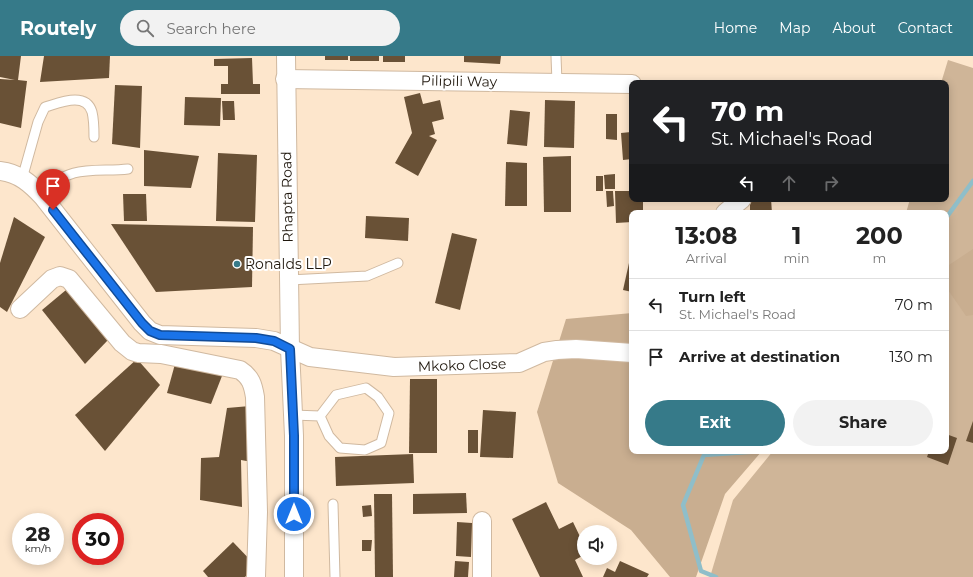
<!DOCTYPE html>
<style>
body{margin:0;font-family:Montserrat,sans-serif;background:#f2f2f2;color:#222;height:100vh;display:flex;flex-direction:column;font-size:15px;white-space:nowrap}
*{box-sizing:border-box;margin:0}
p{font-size:13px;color:#767676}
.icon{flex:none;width:22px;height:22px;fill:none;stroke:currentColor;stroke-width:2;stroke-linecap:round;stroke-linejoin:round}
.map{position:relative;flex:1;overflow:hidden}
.sheet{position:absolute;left:629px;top:154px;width:320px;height:244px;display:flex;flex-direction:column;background:#fff;border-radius:8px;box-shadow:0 2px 10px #0003}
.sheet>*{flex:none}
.guide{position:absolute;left:629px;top:24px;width:320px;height:122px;border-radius:8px;box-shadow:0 2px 10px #0003;background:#202124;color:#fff;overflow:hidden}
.buttons{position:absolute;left:577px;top:469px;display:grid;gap:8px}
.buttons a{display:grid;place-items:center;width:40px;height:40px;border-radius:50%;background:#fff;box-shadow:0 2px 10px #0003;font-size:20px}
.speed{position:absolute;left:12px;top:457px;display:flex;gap:8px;font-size:20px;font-weight:700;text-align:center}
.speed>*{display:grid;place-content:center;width:52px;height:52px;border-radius:50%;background:#fff;box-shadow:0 2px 10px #0003;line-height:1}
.speed small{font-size:10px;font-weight:400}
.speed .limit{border:6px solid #d22;background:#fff;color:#111}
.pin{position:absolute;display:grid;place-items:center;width:34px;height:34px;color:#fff;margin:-41px -17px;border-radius:50% 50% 50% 0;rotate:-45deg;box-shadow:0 0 4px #0007}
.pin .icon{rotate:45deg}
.me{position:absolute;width:44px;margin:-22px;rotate:0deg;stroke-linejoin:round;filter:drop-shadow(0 0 3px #0008)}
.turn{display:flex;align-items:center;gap:14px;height:84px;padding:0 16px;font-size:18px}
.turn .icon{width:52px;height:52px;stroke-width:2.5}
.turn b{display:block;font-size:28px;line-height:34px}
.lanes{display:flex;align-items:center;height:38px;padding:0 16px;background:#0003;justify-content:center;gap:20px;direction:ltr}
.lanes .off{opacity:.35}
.eta{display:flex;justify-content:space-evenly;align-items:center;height:68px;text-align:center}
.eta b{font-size:24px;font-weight:700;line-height:28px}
.cta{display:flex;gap:8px;margin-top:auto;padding:8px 16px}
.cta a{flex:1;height:46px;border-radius:24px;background:#367a89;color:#fff;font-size:16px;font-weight:700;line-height:46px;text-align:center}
.cta a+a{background:#f2f2f2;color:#222}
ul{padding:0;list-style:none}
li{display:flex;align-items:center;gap:12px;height:52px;padding:0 16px;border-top:1px solid #e0e0e0}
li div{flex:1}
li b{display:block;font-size:15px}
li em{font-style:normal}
header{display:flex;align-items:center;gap:24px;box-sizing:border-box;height:56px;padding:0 20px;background:#367a89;color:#fff}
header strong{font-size:19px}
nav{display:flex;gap:22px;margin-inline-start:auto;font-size:14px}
.search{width:280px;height:36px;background:#f2f2f2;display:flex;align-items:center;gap:10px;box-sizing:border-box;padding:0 14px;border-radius:22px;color:#767676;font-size:15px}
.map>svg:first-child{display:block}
</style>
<header>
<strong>Routely</strong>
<div class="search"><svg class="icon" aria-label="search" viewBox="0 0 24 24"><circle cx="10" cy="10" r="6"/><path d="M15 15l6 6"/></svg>Search here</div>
<nav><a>Home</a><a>Map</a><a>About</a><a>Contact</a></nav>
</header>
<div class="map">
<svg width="973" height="521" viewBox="0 0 973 521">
<rect width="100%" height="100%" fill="#fde6cc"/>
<!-- green -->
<polygon fill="#cfb598" points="948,4 973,12 973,521 710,521 733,444 773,395 946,395 946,157 906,157 910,143 946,143 946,27 941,27"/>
<!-- forest -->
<g fill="#c9ae90">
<polygon points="973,193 973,259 966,260 946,231 946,211"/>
<polygon points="632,257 632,395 762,395 725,438 696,521 670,521 631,474 558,427 537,356 566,263"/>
</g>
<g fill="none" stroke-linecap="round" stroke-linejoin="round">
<!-- stream -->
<g stroke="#8fbec9" stroke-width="4.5">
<polyline points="946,162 973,125"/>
<polyline points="716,521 701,515 683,449 704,399 762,395"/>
</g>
</g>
<!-- building -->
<g fill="#695136">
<polygon points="0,0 21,0 18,24 27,25 21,72 0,67 0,23 15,24 0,21"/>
<polygon points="44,0 110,0 109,22 40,26"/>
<rect x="325" y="0" width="23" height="4"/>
<rect x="350" y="0" width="29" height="5"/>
<rect x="383" y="0" width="22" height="6"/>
<polygon points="464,0 501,0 500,8 464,6"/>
<polygon points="252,2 253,28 260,28 260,38 221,38 221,28 228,28 228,10 214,10 214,3"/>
<polygon points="115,29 142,30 140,92 112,88"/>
<polygon points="420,37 423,48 440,44 444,63 432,66 435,78 429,80 437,84 418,120 395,107 412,77 404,41"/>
<polygon points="185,41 221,42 220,70 184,69"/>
<polygon points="545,44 575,45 574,92 544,91"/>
<polygon points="222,45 234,45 235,64 223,64"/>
<polygon points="510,54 530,56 527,90 507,88"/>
<polygon points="606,58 617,58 617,84 606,83"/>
<polygon points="629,59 632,59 632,103 623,104 621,77 631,76"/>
<polygon points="144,94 199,100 191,132 144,130"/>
<polygon points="218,97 257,99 255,166 216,165"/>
<polygon points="571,100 571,156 544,156 543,101"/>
<polygon points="506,106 527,107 527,150 505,150"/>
<polygon points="615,118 615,133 605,133 604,119"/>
<rect x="596" y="120" width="7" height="15"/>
<polygon points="606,135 613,135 614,150 607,151"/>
<polygon points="615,135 632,135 632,143 643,143 643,157 632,157 632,166 616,167"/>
<polygon points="123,138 146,138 147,165 124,165"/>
<polygon points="750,143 771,143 772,157 750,157"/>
<polygon points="366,160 409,162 408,185 365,182"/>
<polygon points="14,161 45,181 7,256 0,251 0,207"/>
<polygon points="111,168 253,171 252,231 156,236"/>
<polygon points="452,177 477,183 460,254 435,247"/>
<polygon points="631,198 632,198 632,236 623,234"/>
<polygon points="66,234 108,284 85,308 42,254"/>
<polygon points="137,303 160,329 105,395 75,359"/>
<polygon points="175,308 222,320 211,348 167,337"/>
<polygon points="410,323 437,323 437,397 409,397"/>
<polygon points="250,350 252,406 241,404 242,451 200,444 201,402 219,401 227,352"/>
<polygon points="483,354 516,356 513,402 480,401"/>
<polygon points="973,365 973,387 966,385"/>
<rect x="468" y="374" width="10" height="23"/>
<polygon points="946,378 957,382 948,409 927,401 929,395 946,395"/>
<polygon points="413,398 414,427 336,430 335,401"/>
<polygon points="466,437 467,457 413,458 413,438"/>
<polygon points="374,438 392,438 393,521 375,521"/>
<polygon points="546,446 559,473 573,466 584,489 584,499 575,504 583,521 540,521 512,463"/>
<polygon points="371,449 372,460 363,461 362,450"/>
<polygon points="457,466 472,467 471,501 456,500"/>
<polygon points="362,484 372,484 371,495 362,495"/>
<polygon points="233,486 256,510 245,521 208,521 203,515"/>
<polygon points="455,505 469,506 468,521 454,521"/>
<polygon points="620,505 649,518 647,521 603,521 607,512 615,516"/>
</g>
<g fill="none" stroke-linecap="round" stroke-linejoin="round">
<!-- lane casing -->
<g stroke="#d0b9a0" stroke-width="11">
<g id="lane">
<polyline points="556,0 557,26"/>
<path d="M 22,123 L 38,66 L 45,51 C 59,47 86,35 92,56 C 94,64 94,73 94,81"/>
<path d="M 35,133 C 48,128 61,121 74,117 C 89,113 111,115 128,113"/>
<polyline points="289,224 367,220 398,207"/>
<polyline points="293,359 320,360 329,380 340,392 365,394 381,387 389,357 378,341 366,332 336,339 320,360"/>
<polyline points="333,448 335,521"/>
</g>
</g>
<!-- street casing -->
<g stroke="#d0b9a0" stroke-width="20">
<g id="street">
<polyline points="286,0 290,293 294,380 294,521"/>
<polyline points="285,23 632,28"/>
<path d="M 0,115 C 19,117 31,128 43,141 L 142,267 L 150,275 L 160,279 L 256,282 L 274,285 L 310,301 L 394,311 L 519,307 L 544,296 L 557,294 L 576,293 L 632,297"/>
<polyline points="725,157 742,143"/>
<path d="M 20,253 L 52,223 L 60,220 L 69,223 L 122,287 L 132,295 L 138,297 L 161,298 L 240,314 C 251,321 253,329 255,341 L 258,456 L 256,521"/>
<polyline points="482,521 482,465"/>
</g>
</g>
<!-- lane -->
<use href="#lane" stroke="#fff" stroke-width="9"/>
<!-- street -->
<use href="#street" stroke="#fff" stroke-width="18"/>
</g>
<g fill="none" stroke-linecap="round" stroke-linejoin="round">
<!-- route casing -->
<g stroke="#114b97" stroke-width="10">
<polyline id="route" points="53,154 142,267 150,275 160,279 256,282 274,285 290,293 294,380 294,458"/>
</g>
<!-- route -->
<use href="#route" stroke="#1a73e8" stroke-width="7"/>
</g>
<!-- markers -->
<circle fill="#367a89" stroke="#fff" stroke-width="1.5" cx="237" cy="208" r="4"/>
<g text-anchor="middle" stroke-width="4" stroke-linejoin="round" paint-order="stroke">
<!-- street labels -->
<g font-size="14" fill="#1f170d" stroke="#fff">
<text transform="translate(459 25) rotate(1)" y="5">Pilipili Way</text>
<text transform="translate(287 141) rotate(-91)" y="5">Rhapta Road</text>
<text transform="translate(462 309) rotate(-2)" y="5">Mkoko Close</text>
</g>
<!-- poi labels -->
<g font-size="14" fill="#1f170d" stroke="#fff" text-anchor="start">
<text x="245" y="213">Ronalds LLP</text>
</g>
</g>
</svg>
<div class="buttons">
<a><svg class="icon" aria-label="sound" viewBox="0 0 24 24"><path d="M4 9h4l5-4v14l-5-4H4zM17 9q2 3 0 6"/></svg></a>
</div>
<div class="speed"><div>28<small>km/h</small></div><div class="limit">30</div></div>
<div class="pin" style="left:53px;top:154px;background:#d93025"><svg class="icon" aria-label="arrive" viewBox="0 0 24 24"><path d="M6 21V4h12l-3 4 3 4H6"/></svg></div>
<svg class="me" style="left:294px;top:458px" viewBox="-20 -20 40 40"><circle r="17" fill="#1a73e8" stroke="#fff" stroke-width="3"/><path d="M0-11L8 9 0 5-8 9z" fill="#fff"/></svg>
<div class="guide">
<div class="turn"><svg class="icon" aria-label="left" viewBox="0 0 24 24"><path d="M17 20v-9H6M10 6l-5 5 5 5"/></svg><div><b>70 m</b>St. Michael's Road</div></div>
<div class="lanes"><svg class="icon" aria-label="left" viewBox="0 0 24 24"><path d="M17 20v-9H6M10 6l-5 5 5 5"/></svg><svg class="icon off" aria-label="ahead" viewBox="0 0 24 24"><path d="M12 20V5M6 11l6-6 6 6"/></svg><svg class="icon off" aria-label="right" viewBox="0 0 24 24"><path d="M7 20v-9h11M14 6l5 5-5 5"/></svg></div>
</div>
<section class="sheet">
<div class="eta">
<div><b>13:08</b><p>Arrival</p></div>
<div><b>1</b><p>min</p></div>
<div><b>200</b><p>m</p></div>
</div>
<ul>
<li><svg class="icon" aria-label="left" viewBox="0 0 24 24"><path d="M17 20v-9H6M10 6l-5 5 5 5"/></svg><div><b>Turn left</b><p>St. Michael's Road</p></div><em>70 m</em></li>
<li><svg class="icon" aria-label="arrive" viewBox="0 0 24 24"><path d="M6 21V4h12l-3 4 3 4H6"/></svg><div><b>Arrive at destination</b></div><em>130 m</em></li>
</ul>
<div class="cta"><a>Exit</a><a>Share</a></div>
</section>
</div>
